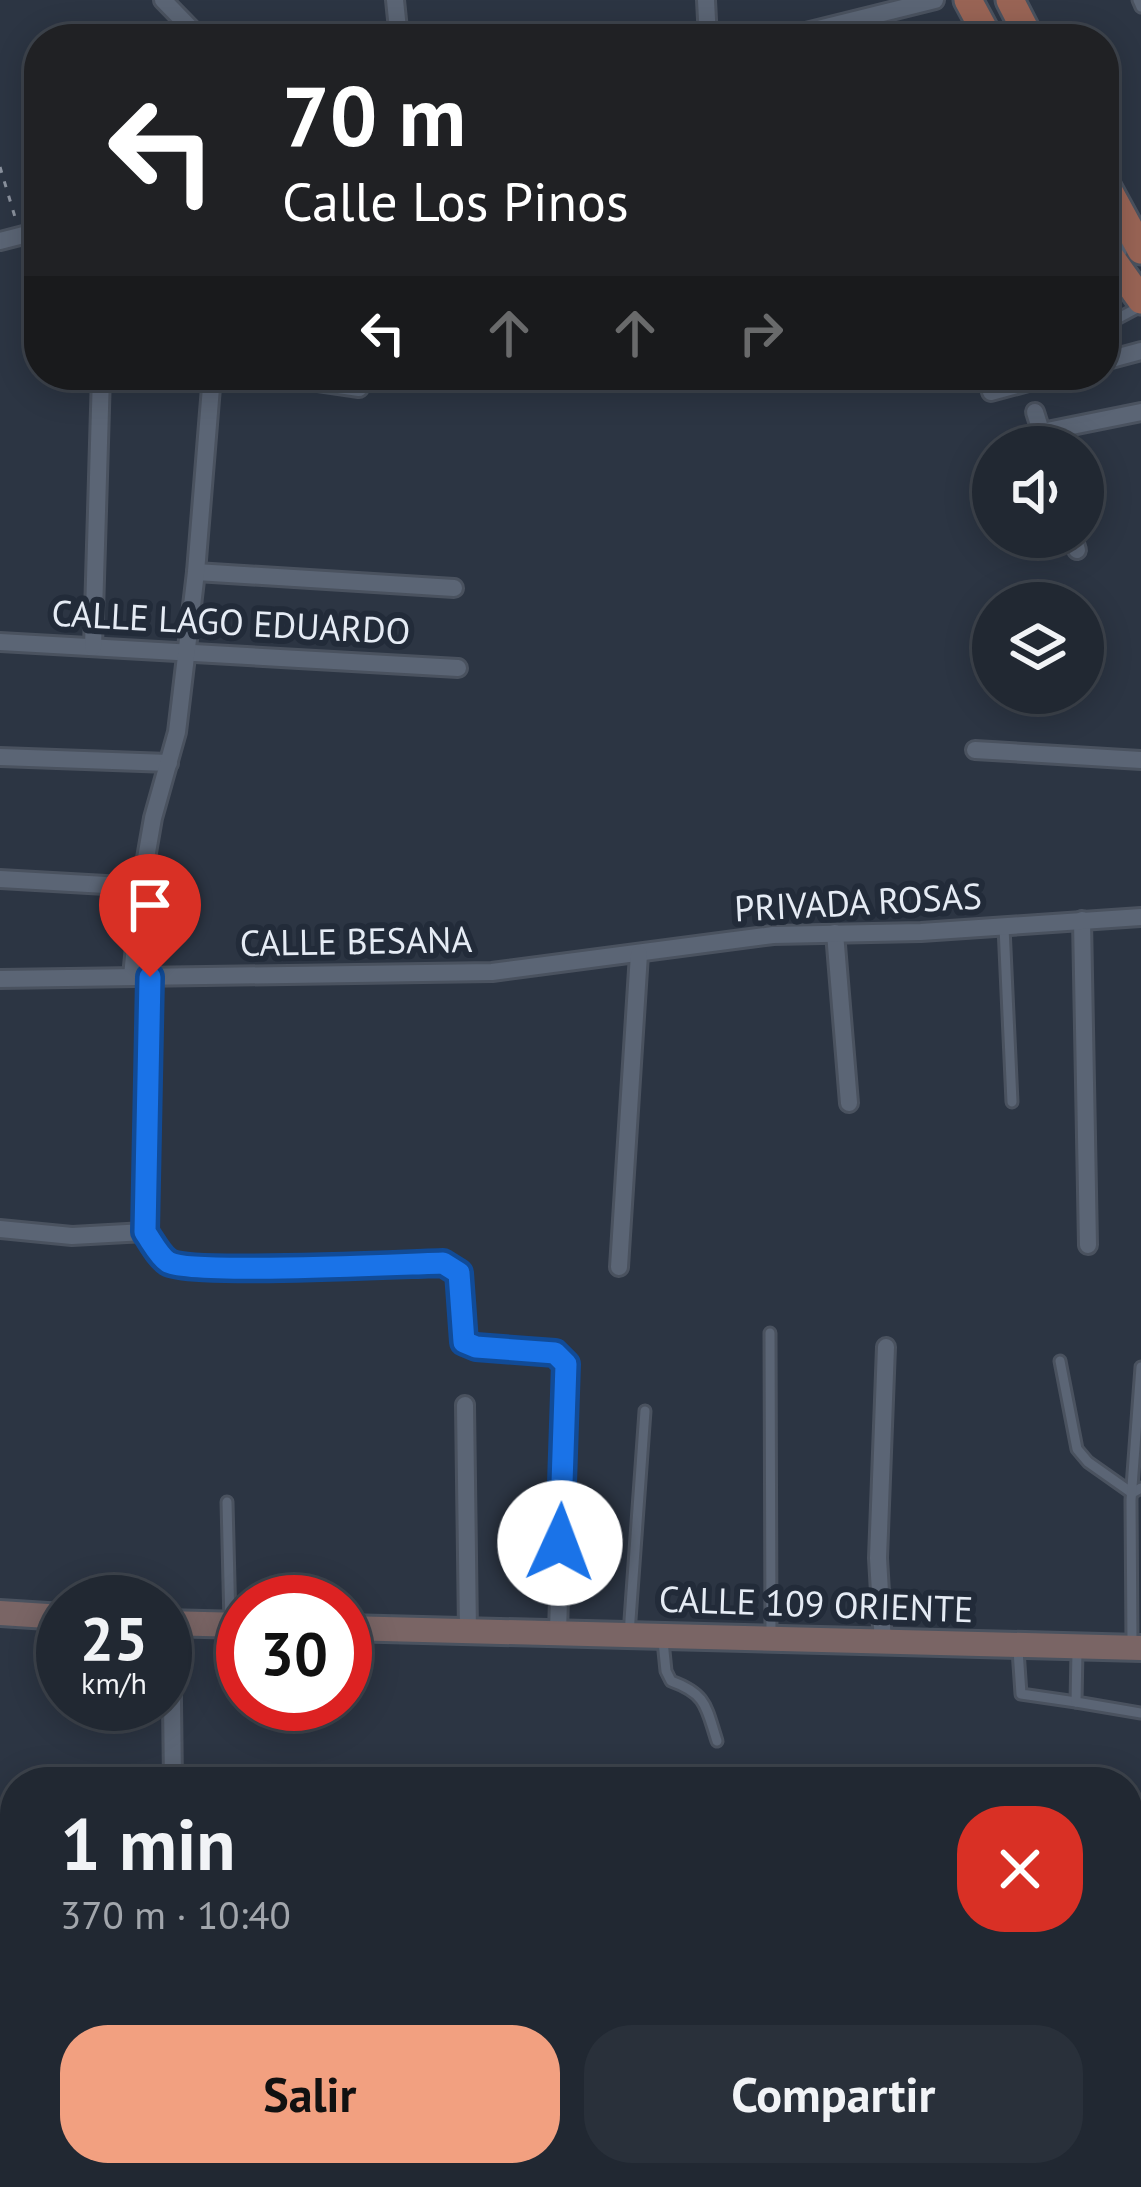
<!DOCTYPE html>
<html lang="es">
<meta charset="utf-8">
<style>
body{margin:0;font-family:"PT Sans",sans-serif;background:#29303a;color:#f1f3f6;height:100vh;display:flex;flex-direction:column;font-size:45px;white-space:nowrap}
*{box-sizing:border-box;margin:0}
p{font-size:39px;color:#a2a6ac}
.icon{flex:none;width:66px;height:66px;fill:none;stroke:currentColor;stroke-width:2;stroke-linecap:round;stroke-linejoin:round}
.map{position:relative;flex:1;overflow:hidden}
.side{position:absolute;left:0px;top:1767px;width:1143px;height:420px;display:flex;flex-direction:column;background:#212832;border-radius:48px 48px 0 0;box-shadow:0 6px 30px #0003,0 0 0 3px #3e444d}
.side>*{flex:none}
.banner{position:absolute;left:24px;top:24px;width:1095px;height:366px;border-radius:48px;box-shadow:0 6px 30px #0003,0 0 0 3px #3e444d;background:#202124;color:#fff;overflow:hidden}
.buttons{position:absolute;left:972px;top:426px;display:grid;gap:24px}
.buttons a{display:grid;place-items:center;width:132px;height:132px;border-radius:50%;background:#212832;box-shadow:0 6px 30px #0003,0 0 0 3px #3e444d;font-size:60px}
.speed{position:absolute;left:36px;top:1575px;display:flex;gap:24px;font-size:60px;font-weight:700;text-align:center}
.speed>*{display:grid;place-content:center;width:156px;height:156px;border-radius:50%;background:#212832;box-shadow:0 6px 30px #0003,0 0 0 3px #3e444d;line-height:1}
.speed small{font-size:30px;font-weight:400}
.speed .limit{border:18px solid #d22;background:#fff;color:#111}
.pin{position:absolute;display:grid;place-items:center;width:102px;height:102px;color:#fff;margin:-123px -51px;border-radius:50% 50% 50% 0;rotate:-45deg;box-shadow:0 0 12px #0007}
.pin .icon{rotate:45deg}
.me{position:absolute;width:132px;margin:-66px;rotate:2deg;stroke-linejoin:round;filter:drop-shadow(0 0 9px #0008)}
.turn{display:flex;align-items:center;gap:42px;height:252px;padding:0 60px;font-size:54px}
.turn .icon{width:156px;height:156px;stroke-width:2.5}
.turn b{display:block;font-size:84px;line-height:102px}
.lanes{display:flex;align-items:center;height:114px;padding:0 60px;background:#0003;justify-content:center;gap:60px;direction:ltr}
.lanes .off{opacity:.35}
.round{display:grid;place-items:center;flex:none;width:126px;height:126px;border-radius:48px;background:#29303a}
.headline{display:flex;align-items:center;justify-content:space-between;height:204px;padding:0 60px}
h1{font-size:72px;font-weight:700;line-height:90px}
.button{display:flex;gap:24px;margin-top:auto;padding:24px 60px}
.button a{flex:1;height:138px;border-radius:48px;background:#f2a080;color:#111;font-size:48px;font-weight:700;line-height:138px;text-align:center}
.button a+a{background:#29303a;color:#f1f3f6}
.map>svg:first-child{display:block}
</style>
<div class="map">
<svg width="1141" height="2187" viewBox="0 0 1141 2187">
<rect width="100%" height="100%" fill="#2c3543"/>
<g fill="none" stroke-linecap="round" stroke-linejoin="round">
<!-- lane casing -->
<g stroke="#4a525f" stroke-width="15">
<g id="lane">
<polyline points="1138,0 1141,7"/>
<polyline points="1104,220 1122,252"/>
<polyline points="1104,315 1113,321 1141,306"/>
<polyline points="1004,927 1012,1102"/>
<polyline points="770,1333 771,1634"/>
<polyline points="1060,1361 1077,1449 1088,1462 1132,1493 1141,1488"/>
<polyline points="227,1502 230,1623"/>
<polyline points="629,1634 645,1411"/>
<path d="M 663,1641 L 666,1671 L 671,1681 C 707,1694 706,1707 717,1741"/>
<polyline points="1132,1643 1131,1500 1141,1367"/>
<polyline points="1018,1650 1021,1694 1076,1702"/>
<polyline points="1077,1651 1076,1702 1141,1713"/>
<polyline points="1128,2096 1141,2097"/>
<polyline points="1128,2167 1141,2167"/>
</g>
</g>
<!-- street casing -->
<g stroke="#4a525f" stroke-width="22">
<g id="street">
<polyline points="163,0 201,39"/>
<polyline points="395,0 399,39"/>
<polyline points="706,0 708,39"/>
<polyline points="778,39 935,0"/>
<polyline points="0,241 39,231"/>
<polyline points="1104,361 1141,351"/>
<polyline points="271,375 359,388"/>
<polyline points="991,392 1054,375"/>
<polyline points="1035,412 1046,447"/>
<polyline points="1042,432 1141,412"/>
<polyline points="1073,537 1077,550"/>
<polyline points="196,572 454,588"/>
<polyline points="0,642 458,668"/>
<polyline points="93,647 101,375"/>
<polyline points="975,750 1141,760"/>
<polyline points="0,757 169,763"/>
<polyline points="0,879 141,887"/>
<polyline points="1082,920 1088,1245"/>
<polyline points="835,933 849,1103"/>
<polyline points="132,976 141,887 153,818 177,732 196,572 212,375"/>
<polyline points="150,977 145,1232 167,1261 222,1268 444,1263 459,1273 464,1342 476,1347 555,1353 566,1363 558,1632"/>
<polyline points="0,979 492,972 773,935 921,932 1141,917"/>
<polyline points="0,1229 72,1236 145,1232"/>
<polyline points="619,1267 639,954"/>
<polyline points="465,1405 468,1631"/>
<polyline points="171,1623 173,1782"/>
<polyline points="883,1644 878,1558 886,1347"/>
<polyline points="0,1984 15,1978"/>
<polyline points="0,2151 15,2154"/>
<polyline points="91,2172 155,2187"/>
</g>
</g>
<!-- secondary casing -->
<g stroke="#4a525f" stroke-width="30">
<g id="secondary">
<polyline points="0,1613 63,1617"/>
<polyline points="165,1623 243,1625"/>
<polyline points="345,1628 1141,1648"/>
</g>
</g>
<!-- primary casing -->
<g stroke="#4a525f" stroke-width="33">
<g id="primary">
<polyline points="968,0 989,39"/>
<polyline points="1010,0 1030,39"/>
<polyline points="1104,182 1141,250"/>
<polyline points="1104,248 1141,300"/>
</g>
</g>
<!-- path -->
<polyline stroke="#8b929e" stroke-width="3" stroke-dasharray="6 9" stroke-linecap="butt" points="0,167 15,217"/>
<!-- lane -->
<use href="#lane" stroke="#5b6575" stroke-width="9"/>
<!-- street -->
<use href="#street" stroke="#5b6575" stroke-width="16"/>
<!-- secondary -->
<use href="#secondary" stroke="#7a6565" stroke-width="24"/>
<!-- primary -->
<use href="#primary" stroke="#996455" stroke-width="27"/>
</g>
<g fill="none" stroke-linecap="round" stroke-linejoin="round">
<!-- route casing -->
<g stroke="#114b97" stroke-width="30">
<path id="route" d="M 150,977 L 145,1232 C 152,1242 159,1256 168,1262 C 189,1275 404,1264 443,1263 L 459,1273 L 464,1342 L 476,1347 L 555,1353 L 566,1364 L 560,1543"/>
</g>
<!-- route -->
<use href="#route" stroke="#1a73e8" stroke-width="21"/>
</g>
<g text-anchor="middle" stroke-width="12" stroke-linejoin="round" paint-order="stroke">
<!-- street labels -->
<g font-size="36" fill="#e5ebf4" stroke="#222b39">
<text transform="translate(231 622) rotate(3)" y="13">CALLE LAGO EDUARDO</text>
<text transform="translate(858 902) rotate(-3)" y="13">PRIVADA ROSAS</text>
<text transform="translate(356 941) rotate(-1)" y="13">CALLE BESANA</text>
<text transform="translate(816 1604) rotate(2)" y="13">CALLE 109 ORIENTE</text>
</g>
</g>
</svg>
<div class="buttons">
<a><svg class="icon" aria-label="sound" viewBox="0 0 24 24"><path d="M4 9h4l5-4v14l-5-4H4zM17 9q2 3 0 6"/></svg></a>
<a><svg class="icon" aria-label="layers" viewBox="0 0 24 24"><path d="M12 4l9 5-9 5-9-5zM3 14l9 5 9-5"/></svg></a>
</div>
<div class="speed"><div>25<small>km/h</small></div><div class="limit">30</div></div>
<div class="pin" style="left:150px;top:977px;background:#d93025"><svg class="icon" aria-label="arrive" viewBox="0 0 24 24"><path d="M6 21V4h12l-3 4 3 4H6"/></svg></div>
<svg class="me" style="left:560px;top:1543px" viewBox="-20 -20 40 40"><circle r="19" fill="#fff"/><path d="M0-13L10 11 0 6-10 11z" fill="#1a73e8"/></svg>
<div class="banner">
<div class="turn"><svg class="icon" aria-label="left" viewBox="0 0 24 24"><path d="M17 20v-9H6M10 6l-5 5 5 5"/></svg><div><b>70 m</b>Calle Los Pinos</div></div>
<div class="lanes"><svg class="icon" aria-label="left" viewBox="0 0 24 24"><path d="M17 20v-9H6M10 6l-5 5 5 5"/></svg><svg class="icon off" aria-label="ahead" viewBox="0 0 24 24"><path d="M12 20V5M6 11l6-6 6 6"/></svg><svg class="icon off" aria-label="ahead" viewBox="0 0 24 24"><path d="M12 20V5M6 11l6-6 6 6"/></svg><svg class="icon off" aria-label="right" viewBox="0 0 24 24"><path d="M7 20v-9h11M14 6l5 5-5 5"/></svg></div>
</div>
<section class="side">
<div class="headline"><div><h1>1 min</h1><p>370 m · 10:40</p></div><a class="round" style="background:#d93025;color:#fff"><svg class="icon" aria-label="close" viewBox="0 0 24 24"><path d="M6 6l12 12M18 6L6 18"/></svg></a></div>
<div class="button"><a>Salir</a><a>Compartir</a></div>
</section>
</div>
